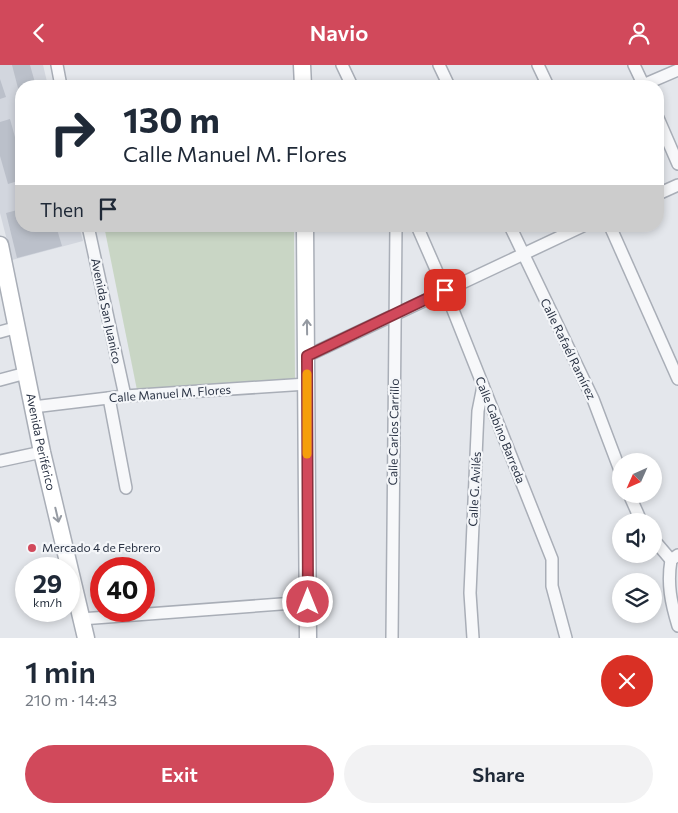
<!DOCTYPE html>
<meta charset="utf-8">
<style>
body{margin:0;font-family:Commissioner,sans-serif;background:#f2f2f3;color:#1f2937;height:100vh;display:flex;flex-direction:column;font-size:19px;white-space:nowrap}
*{box-sizing:border-box;margin:0}
p{font-size:16px;color:#747a83}
.icon{flex:none;width:28px;height:28px;fill:none;stroke:currentColor;stroke-width:2;stroke-linecap:round;stroke-linejoin:round}
.map{position:relative;height:573px;overflow:hidden}
.side{display:flex;flex-direction:column;background:#fff;flex:1}
.side>*{flex:none}
.hud{position:absolute;left:15px;top:15px;width:649px;height:152px;border-radius:20px;box-shadow:0 2px 8px #0003;background:#fff;color:#1f2937;overflow:hidden}
.needle{width:32px;rotate:225deg}
.tools{position:absolute;left:612px;top:388px;display:grid;gap:10px}
.tools a{display:grid;place-items:center;width:50px;height:50px;border-radius:50%;background:#fff;box-shadow:0 2px 8px #0003;font-size:25px}
.speed{position:absolute;left:15px;top:492px;display:flex;gap:10px;font-size:25px;font-weight:700;text-align:center}
.speed>*{display:grid;place-content:center;width:65px;height:65px;border-radius:50%;background:#fff;box-shadow:0 2px 8px #0003;line-height:1}
.speed small{font-size:12px;font-weight:400}
.speed .limit{border:8px solid #d22;background:#fff;color:#111}
.pin{position:absolute;display:grid;place-items:center;width:42px;height:42px;color:#fff;margin:-21px;border-radius:10px;box-shadow:0 2px 8px #0006}
.me{position:absolute;width:55px;margin:-28px;rotate:0deg;stroke-linejoin:round;filter:drop-shadow(0 0 4px #0008)}
.turn{display:flex;align-items:center;gap:18px;height:105px;padding:0 25px;font-size:22px}
.turn .icon{width:65px;height:65px;stroke-width:2.5}
.turn b{display:block;font-size:35px;line-height:42px}
.then{display:flex;align-items:center;height:48px;padding:0 25px;background:#0003;gap:10px;font-size:19px}
.round{display:grid;place-items:center;flex:none;width:52px;height:52px;border-radius:26px;background:#f2f2f3}
.head{display:flex;align-items:center;justify-content:space-between;height:85px;padding:0 25px}
h1{font-size:30px;font-weight:600;line-height:38px}
.cta{display:flex;gap:10px;margin-top:auto;padding:10px 25px}
.cta a{flex:1;height:58px;border-radius:30px;background:#d1495b;color:#fff;font-size:20px;font-weight:600;line-height:58px;text-align:center}
.cta a+a{background:#f2f2f3;color:#1f2937}
header{display:flex;justify-content:space-between;align-items:center;height:65px;padding:0 25px;background:#d1495b;color:#fff;font-size:22px;font-weight:600}
.map>svg:first-child{display:block}
</style>
<header><svg class="icon" aria-label="back" viewBox="0 0 24 24"><path d="M15 5l-7 7 7 7"/></svg>Navio<svg class="icon" aria-label="person" viewBox="0 0 24 24"><circle cx="12" cy="8" r="4"/><path d="M4 21q1-7 8-7t8 7"/></svg></header>
<div class="map">
<svg width="678" height="573" viewBox="0 0 678 573">
<rect width="100%" height="100%" fill="#e4e7ec"/>
<!-- built -->
<polygon fill="#d2d6de" points="0,0 43,0 48,21 21,21 21,161 79,161 83,176 12,195 0,148"/>
<!-- green -->
<polygon fill="#c9d6c5" points="104,161 294,161 295,316 137,325"/>
<!-- building -->
<g fill="#bbc0ca">
<polygon points="12,0 30,0 36,21 21,21 21,27 19,27"/>
<polygon points="0,14 6,32 0,34"/>
<polygon points="10,54 21,94 21,115 8,119 0,91 0,57"/>
<polygon points="21,144 21,161 56,161 62,181 17,193 6,148"/>
</g>
<g fill="none" stroke-linecap="round" stroke-linejoin="round">
<!-- street casing -->
<g stroke="#a9aeb7" stroke-width="14">
<g id="street">
<polyline points="57,0 61,21"/>
<polyline points="342,0 352,21"/>
<polyline points="439,0 449,21"/>
<polyline points="538,0 548,21"/>
<polyline points="634,0 644,21"/>
<polyline points="643,20 678,5"/>
<polyline points="658,53 678,99"/>
<polyline points="658,129 678,120"/>
<polyline points="88,161 125,331"/>
<polyline points="417,161 445,225 552,494 552,521 566,573"/>
<polyline points="510,161 593,334 621,408"/>
<polyline points="610,161 678,314"/>
<polyline points="0,267 18,262"/>
<polyline points="307,291 583,161"/>
<polyline points="0,315 26,308"/>
<polyline points="109,333 126,423"/>
<polyline points="33,342 125,331 307,319"/>
<polyline points="0,396 42,387"/>
<polyline points="629,429 641,456"/>
<polyline points="654,475 671,495"/>
<path d="M 678,490 L 671,495 C 667,519 671,538 678,561"/>
<polyline points="81,554 308,537"/>
<polyline points="392,573 396,161"/>
<polyline points="473,573 470,528 478,346 483,321"/>
</g>
</g>
<!-- secondary casing -->
<g stroke="#a9aeb7" stroke-width="19">
<g id="secondary">
<polyline points="302,0 303,21"/>
<polyline points="305,161 308,573"/>
<path id="s1" d="M 0,180 L 42,387 L 86,573"/>
</g>
</g>
<!-- street -->
<use href="#street" stroke="#f7f8fa" stroke-width="11"/>
<!-- secondary -->
<use href="#secondary" stroke="#fff" stroke-width="16"/>
</g>
<!-- one-way arrows -->
<defs><path id="oneway-shaft" d="M-6 0H5M1.5-3L5.5 0L1.5 3" fill="none" stroke-width="1.6" stroke-linecap="round" stroke-linejoin="round" transform="scale(1.25)"/></defs>
<g stroke="#959aa2">
<use href="#oneway-shaft" transform="translate(307 262) rotate(-91)"/>
<use href="#oneway-shaft" transform="translate(57 450) rotate(77)"/>
</g>
<g fill="none" stroke-linecap="round" stroke-linejoin="round">
<!-- route casing -->
<g stroke="#882f3b" stroke-width="12">
<polyline id="route" points="308,537 307,291 445,225"/>
</g>
<!-- route -->
<use href="#route" stroke="#d1495b" stroke-width="9"/>
<!-- slow -->
<polyline stroke="#f59e0b" stroke-width="9" points="307,309 307,389"/>
</g>
<!-- markers -->
<circle fill="#d1495b" stroke="#f4f6f9" stroke-width="2" cx="32" cy="483" r="5"/>
<g text-anchor="middle" stroke-width="4.5" stroke-linejoin="round" paint-order="stroke">
<!-- street labels -->
<g font-size="12" fill="#2b3445" stroke="#f4f6f9">
<text transform="translate(106 246) rotate(78)" y="4">Avenida San Juanico</text>
<text transform="translate(568 284) rotate(64)" y="4">Calle Rafaél Ramírez</text>
<text transform="translate(170 329) rotate(-4)" y="4">Calle Manuel M. Flores</text>
<text transform="translate(500 365) rotate(68)" y="4">Calle Gabino Barreda</text>
<text transform="translate(394 367) rotate(-89)" y="4">Calle Carlos Carrillo</text>
<text dy="4" stroke="none"><textPath href="#s1" startOffset="201">Avenida Periférico</textPath></text>
<text transform="translate(475 424) rotate(-87)" y="4">Calle G. Avilés</text>
</g>
<!-- poi labels -->
<g font-size="12" fill="#2b3445" stroke="#f4f6f9" text-anchor="start">
<text x="42" y="487">Mercado 4 de Febrero</text>
</g>
</g>
</svg>
<div class="tools">
<a><svg class="needle" viewBox="-14 -14 28 28"><path d="M0-13l5 13h-10z" fill="#e53935"/><path d="M0 13l5-13h-10z" fill="#747a83"/></svg></a>
<a><svg class="icon" aria-label="sound" viewBox="0 0 24 24"><path d="M4 9h4l5-4v14l-5-4H4zM17 9q2 3 0 6"/></svg></a>
<a><svg class="icon" aria-label="layers" viewBox="0 0 24 24"><path d="M12 4l9 5-9 5-9-5zM3 14l9 5 9-5"/></svg></a>
</div>
<div class="speed"><div>29<small>km/h</small></div><div class="limit">40</div></div>
<div class="pin" style="left:445px;top:225px;background:#d93025"><svg class="icon" aria-label="arrive" viewBox="0 0 24 24"><path d="M6 21V4h12l-3 4 3 4H6"/></svg></div>
<svg class="me" style="left:308px;top:537px" viewBox="-20 -20 40 40"><circle r="17" fill="#d1495b" stroke="#fff" stroke-width="3"/><path d="M0-11L8 9 0 5-8 9z" fill="#fff"/></svg>
<div class="hud">
<div class="turn"><svg class="icon" aria-label="right" viewBox="0 0 24 24"><path d="M7 20v-9h11M14 6l5 5-5 5"/></svg><div><b>130 m</b>Calle Manuel M. Flores</div></div>
<div class="then">Then<svg class="icon" aria-label="arrive" viewBox="0 0 24 24"><path d="M6 21V4h12l-3 4 3 4H6"/></svg></div>
</div>
</div>
<section class="side">
<div class="head"><div><h1>1 min</h1><p>210 m · 14:43</p></div><a class="round" style="background:#d93025;color:#fff"><svg class="icon" aria-label="close" viewBox="0 0 24 24"><path d="M6 6l12 12M18 6L6 18"/></svg></a></div>
<div class="cta"><a>Exit</a><a>Share</a></div>
</section>
